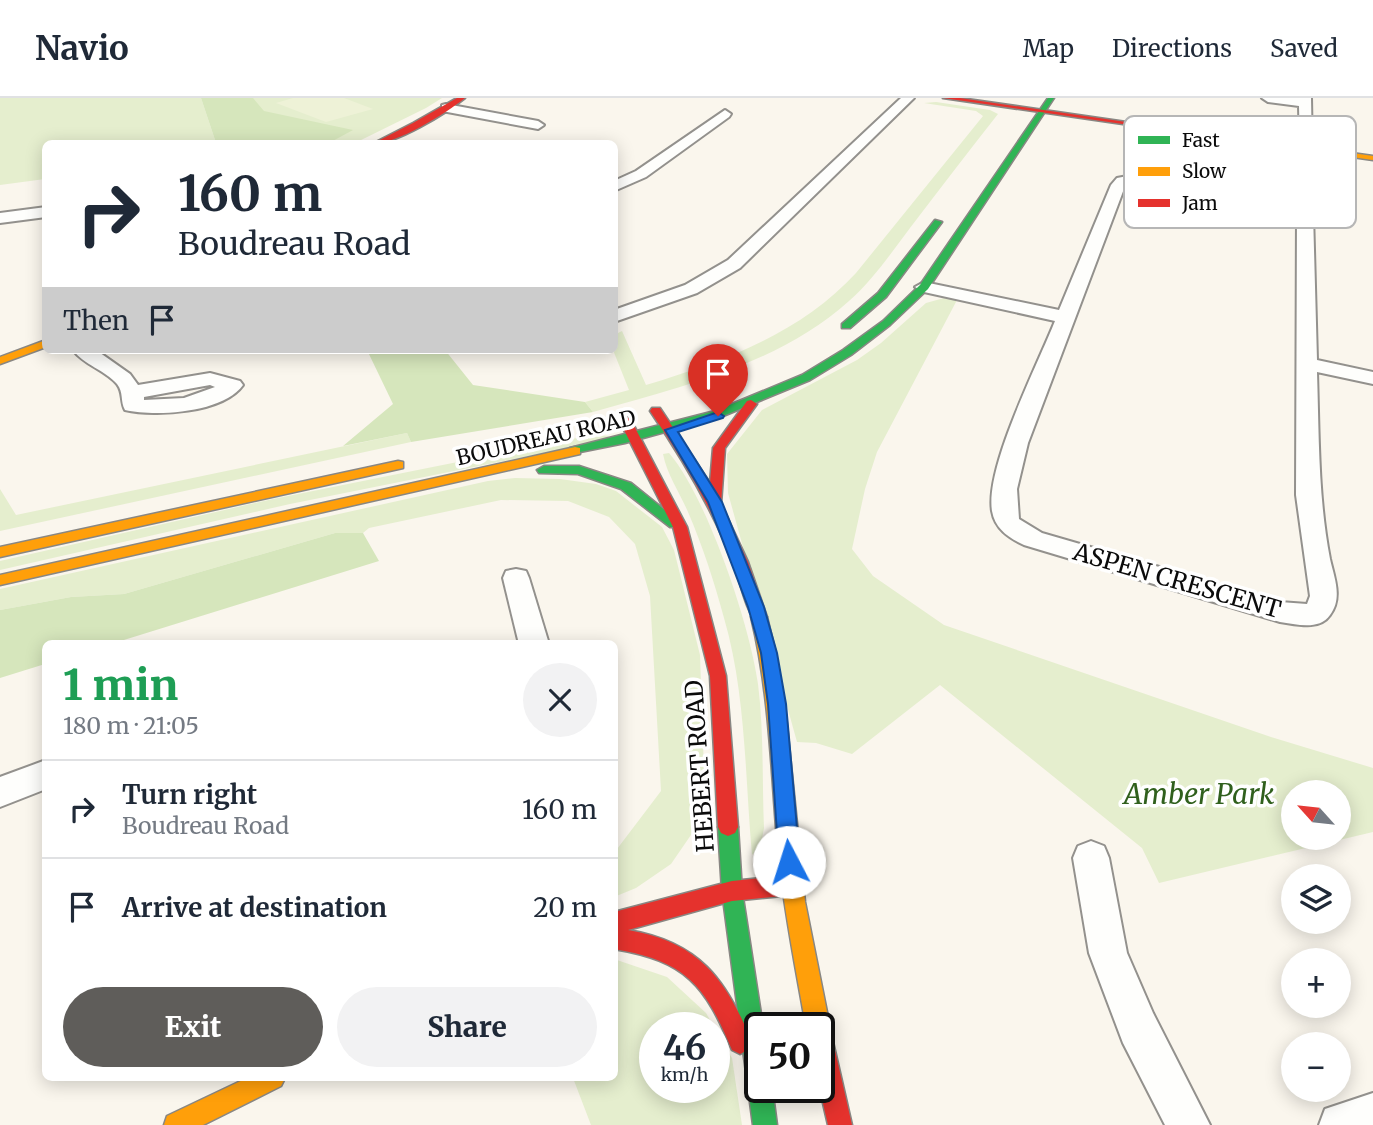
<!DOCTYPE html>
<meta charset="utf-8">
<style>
body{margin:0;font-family:Merriweather,serif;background:#f2f2f3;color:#1f2937;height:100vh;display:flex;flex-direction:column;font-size:26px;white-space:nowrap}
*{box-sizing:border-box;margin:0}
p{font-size:23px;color:#747a83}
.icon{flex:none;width:38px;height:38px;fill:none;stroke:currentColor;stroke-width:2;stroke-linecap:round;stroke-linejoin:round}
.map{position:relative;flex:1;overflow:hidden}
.panel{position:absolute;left:42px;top:542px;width:576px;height:441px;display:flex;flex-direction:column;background:#fff;border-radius:10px;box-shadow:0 4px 18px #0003}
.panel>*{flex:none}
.top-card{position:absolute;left:42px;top:42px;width:576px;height:214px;border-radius:10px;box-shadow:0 4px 18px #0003;background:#fff;color:#1f2937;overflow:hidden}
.needle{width:46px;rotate:297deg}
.buttons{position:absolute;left:1281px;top:682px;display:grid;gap:14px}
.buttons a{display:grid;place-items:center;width:70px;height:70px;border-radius:50%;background:#fff;box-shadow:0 4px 18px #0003;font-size:35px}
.speed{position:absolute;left:639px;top:914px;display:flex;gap:14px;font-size:35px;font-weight:700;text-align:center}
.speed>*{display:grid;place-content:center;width:91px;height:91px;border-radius:50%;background:#fff;box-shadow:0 4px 18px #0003;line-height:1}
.speed small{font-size:18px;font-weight:400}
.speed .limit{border:4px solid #111;border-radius:10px;background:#fff;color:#111}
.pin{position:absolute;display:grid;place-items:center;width:60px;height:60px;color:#fff;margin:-72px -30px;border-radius:50% 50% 50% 0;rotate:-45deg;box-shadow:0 0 7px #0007}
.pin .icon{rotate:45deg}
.me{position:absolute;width:77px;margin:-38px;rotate:355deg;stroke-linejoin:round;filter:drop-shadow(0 0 5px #0008)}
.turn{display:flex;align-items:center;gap:24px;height:147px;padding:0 21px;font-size:32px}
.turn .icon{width:91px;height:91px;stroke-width:2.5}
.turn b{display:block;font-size:49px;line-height:60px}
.then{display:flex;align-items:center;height:66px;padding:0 21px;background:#0003;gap:14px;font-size:26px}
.round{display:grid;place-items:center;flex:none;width:74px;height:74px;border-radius:37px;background:#f2f2f3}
.summary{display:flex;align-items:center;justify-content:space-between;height:119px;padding:0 21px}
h1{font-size:42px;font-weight:800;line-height:52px;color:#1e9e55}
.cta{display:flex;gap:14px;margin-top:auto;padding:14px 21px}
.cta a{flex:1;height:80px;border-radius:42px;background:#5f5d5a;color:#fff;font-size:28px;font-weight:800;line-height:80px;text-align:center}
.cta a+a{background:#f2f2f3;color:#1f2937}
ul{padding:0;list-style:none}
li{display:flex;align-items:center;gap:21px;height:98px;padding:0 21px;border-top:2px solid #e0e1e3}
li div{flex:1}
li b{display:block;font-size:26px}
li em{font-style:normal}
header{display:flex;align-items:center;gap:42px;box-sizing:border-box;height:98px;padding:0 35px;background:#fff;border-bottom:2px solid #e0e1e3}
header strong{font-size:33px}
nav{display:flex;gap:38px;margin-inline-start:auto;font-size:24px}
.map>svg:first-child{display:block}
</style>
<header>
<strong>Navio</strong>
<nav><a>Map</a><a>Directions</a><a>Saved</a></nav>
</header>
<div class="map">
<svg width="1373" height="1027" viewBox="0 0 1373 1027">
<rect width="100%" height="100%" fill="#faf6ed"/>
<!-- green -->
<g fill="#e5eece" fill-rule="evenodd">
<polygon points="0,0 201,0 216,45 46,46 45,81 0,87"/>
<polygon points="235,0 442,0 426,10 353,46 256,45"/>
<path d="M 936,4 L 990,12 L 998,16 C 968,54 939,92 910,130 C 891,155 873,182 849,203 C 779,266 681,289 593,314 L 585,304 L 629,292 L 613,252 L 614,237 L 622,233 L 646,287 C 723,264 801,235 856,175 L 983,18 L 976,13 L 924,5 Z"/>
<path d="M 944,200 L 957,202 L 877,354 L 865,391 L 852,451 L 873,478 L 944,527 L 1271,639 L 1373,670 L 1373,734 L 1159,785 L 1142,750 L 940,587 L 852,656 L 816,645 L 797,644 L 728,395 L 727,356 L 762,312 L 857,262 L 881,245 L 926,205 ZM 1293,695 L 1339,695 L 1339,740 L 1293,740 Z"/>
<polygon points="407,335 411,344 0,433 0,391 16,417"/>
<polygon points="592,337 609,338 604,343 290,406 0,472 0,463 273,401"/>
<path d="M 669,355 C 707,399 750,527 758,586 C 764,633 762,683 764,730 L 761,746 L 752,757 C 745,679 746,595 724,520 C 714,483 703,449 688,414 C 680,395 667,377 663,356 Z"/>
<polygon points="515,380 560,381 596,386 616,393 662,429 674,452 700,557 705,702 693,734 671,766 636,790 614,799 614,755 661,693 650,498 635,446 609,419 568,403 501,402 369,430 363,435 335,435 124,496 71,499 0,512 0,491 488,383"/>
<path d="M 614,861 L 667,879 L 706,915 L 732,960 L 742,1027 L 591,1027 L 573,980 L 614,980 ZM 654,929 L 714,929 L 714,989 L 654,989 Z"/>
</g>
<!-- forest -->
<g fill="#d6e6bc">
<polygon points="201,0 253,0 264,13 353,32 329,45 216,45"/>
<polygon points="367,252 445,252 473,287 585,304 593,314 411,344 407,335 343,348 393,306"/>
<polygon points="335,435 363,435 379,463 111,546 46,546 45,566 0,580 0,512 71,499 124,496"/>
</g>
<!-- pitch -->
<polygon fill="#eef2d7" points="293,0 344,0 373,11 326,24 276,5"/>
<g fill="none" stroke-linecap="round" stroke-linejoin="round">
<!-- street casing -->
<g stroke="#93918d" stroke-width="4">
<g id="street">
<polygon points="901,0 914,0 740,170 697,195 614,224 614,212 685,187 728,162"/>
<polygon points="1262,0 1311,0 1312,54 1307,55 1300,51 1299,8 1268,4"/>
<polygon points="446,6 538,23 544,27 538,31 442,13 442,7"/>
<polygon points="725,12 731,16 729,19 646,79 614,93 614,83 636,73"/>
<path d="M 1133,77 C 1166,82 1296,94 1313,115 L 1317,262 L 1373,274 L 1373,286 L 1317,274 C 1319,337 1318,399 1330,461 C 1334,479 1343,500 1330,517 C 1319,533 1296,526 1280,524 L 1024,447 C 1009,440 995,431 992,413 C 985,369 1038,266 1055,223 L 924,194 L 915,189 L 924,184 L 1059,212 L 1111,87 L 1117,80 ZM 1133,85 L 1277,108 L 1297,116 L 1296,397 L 1310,498 L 1307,506 L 1280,504 L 1042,435 L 1019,421 L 1017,391 L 1028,345 L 1125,88 Z"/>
<polygon points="46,109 46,119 0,125 0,115"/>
<path d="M 73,252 L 96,252 L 130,276 L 138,287 L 210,275 L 240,283 L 243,287 C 223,315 156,319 125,312 C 120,303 124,295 117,286 C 105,272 84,267 73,252 ZM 210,287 L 215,289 L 184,300 L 144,302 L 144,299 Z"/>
<polygon points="516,471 526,473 529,480 549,546 519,546 503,480 506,473"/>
<polygon points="46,662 46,691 0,709 0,679"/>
<polygon points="1091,743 1104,748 1109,760 1127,855 1153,915 1210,1027 1165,1027 1123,945 1089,855 1073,760 1078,748"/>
<polygon points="1373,995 1373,1027 1319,1027 1325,1011"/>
</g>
</g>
<!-- fast casing -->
<g stroke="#898783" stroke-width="3">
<g id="fast">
<polygon points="1048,0 1054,0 928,191 890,227 851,257 810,282 723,318 625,345 570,356 570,350 715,313 802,277 843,252 883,223 920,187"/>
<polygon points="935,122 942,124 886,199 850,230 842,230 842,226 878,195"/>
<polygon points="544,368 579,368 631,385 682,426 680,429 670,429 621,391 578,376 539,375 537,372"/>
<polygon points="728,720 735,723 738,729 742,793 763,929 760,929 760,989 772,989 777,1027 753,1027 722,793 718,729 721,723"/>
</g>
</g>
<!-- slow casing -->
<g stroke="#898783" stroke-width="3">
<g id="slow">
<polygon points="1209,35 1373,58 1373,62 1212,39"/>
<polygon points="46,242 46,249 0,266 0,259"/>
<polygon points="575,349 580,350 580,356 0,487 0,477"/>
<polygon points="398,363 403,364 403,370 0,459 0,449"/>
<path d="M 759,513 L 767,519 L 775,552 L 786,618 L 805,804 L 830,929 L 826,937 L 819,940 L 819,929 L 806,929 C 796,871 784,813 778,754 C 771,675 770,597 751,519 Z"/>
<polygon points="247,980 285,980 281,988 203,1027 164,1027 167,1018"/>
</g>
</g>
<!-- jam casing -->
<g stroke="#898783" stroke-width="3">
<g id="jam">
<path d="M 457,0 L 465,0 C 445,16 397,46 372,46 L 413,25 Z"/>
<polygon points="943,0 960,0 1216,37 1212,39"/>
<path d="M 751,302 L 757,306 L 725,350 L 721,406 L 748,464 L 767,519 L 759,525 C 748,521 740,484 736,472 C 715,415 684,363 650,313 L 652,310 L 660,310 L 710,385 L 713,350 L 747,303 Z"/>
<polygon points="625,318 631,322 687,429 726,578 738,729 735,735 728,738 721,735 718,729 710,578 673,429 619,322"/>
<path d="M 792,777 L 799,780 L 802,787 L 799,794 L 792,797 L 732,803 L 628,832 C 699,844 726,881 752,944 L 748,952 L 740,956 L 732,952 C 705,887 686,863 614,851 L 614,814 L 732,783 Z"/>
<polygon points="819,923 827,927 831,935 852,1027 828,1027 819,988 819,929 810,929"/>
</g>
</g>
<!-- street -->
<use href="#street" fill="#fefefc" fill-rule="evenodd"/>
<!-- fast -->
<use href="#fast" fill="#30b455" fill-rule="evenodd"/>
<!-- slow -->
<use href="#slow" fill="#ff9f0a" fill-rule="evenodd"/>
<!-- jam -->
<use href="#jam" fill="#e5322d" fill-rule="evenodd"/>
</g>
<!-- route -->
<polygon fill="#1a73e8" stroke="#114b97" stroke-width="2" points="718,314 724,318 723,320 678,334 722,404 764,509 777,555 786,606 800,764 797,770 789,773 782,770 779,764 768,606 761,555 748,509 708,404 665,332"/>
<g text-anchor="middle" stroke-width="7" stroke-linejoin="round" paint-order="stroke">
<!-- far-street labels -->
<g font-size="21" fill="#0b0b0b" stroke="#fff">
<text transform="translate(546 340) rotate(-13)" y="7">BOUDREAU ROAD</text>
</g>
<!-- street labels -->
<g font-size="24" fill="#0b0b0b" stroke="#fff">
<text transform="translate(1177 483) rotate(16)" y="8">ASPEN CRESCENT</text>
<text transform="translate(700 668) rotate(-94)" y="8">HEBERT ROAD</text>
</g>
<!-- near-park labels -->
<g font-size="28" font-style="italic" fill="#30601d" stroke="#fff">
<text x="1199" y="706">Amber Park</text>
</g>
</g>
<!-- legend -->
<rect x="1124" y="18" width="232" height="112" rx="10" fill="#fff" stroke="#b6b6b6" stroke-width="2"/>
<rect x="1138" y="38" width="32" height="8" fill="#30b455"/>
<rect x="1138" y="69" width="32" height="9" fill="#ff9f0a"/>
<rect x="1138" y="101" width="32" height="8" fill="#e5322d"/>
<g font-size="19" fill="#0b0b0b">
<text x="1182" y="49">Fast</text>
<text x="1182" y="80">Slow</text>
<text x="1182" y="112">Jam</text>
</g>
</svg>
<div class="buttons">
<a><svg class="needle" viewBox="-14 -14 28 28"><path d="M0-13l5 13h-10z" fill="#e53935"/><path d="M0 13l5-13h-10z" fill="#747a83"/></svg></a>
<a><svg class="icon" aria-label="layers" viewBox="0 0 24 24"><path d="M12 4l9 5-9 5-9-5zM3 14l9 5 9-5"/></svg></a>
<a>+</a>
<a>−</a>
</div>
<div class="speed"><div>46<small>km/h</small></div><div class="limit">50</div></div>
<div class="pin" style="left:718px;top:318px;background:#d93025"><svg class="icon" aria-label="arrive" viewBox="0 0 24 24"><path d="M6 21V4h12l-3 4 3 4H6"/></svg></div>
<svg class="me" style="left:789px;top:764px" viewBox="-20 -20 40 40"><circle r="19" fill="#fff"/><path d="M0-13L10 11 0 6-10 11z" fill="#1a73e8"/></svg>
<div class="top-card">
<div class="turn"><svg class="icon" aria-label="right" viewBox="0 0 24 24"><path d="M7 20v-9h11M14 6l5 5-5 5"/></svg><div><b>160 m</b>Boudreau Road</div></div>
<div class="then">Then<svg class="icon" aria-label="arrive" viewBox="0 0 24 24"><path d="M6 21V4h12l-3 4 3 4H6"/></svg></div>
</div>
<section class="panel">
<div class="summary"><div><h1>1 min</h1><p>180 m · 21:05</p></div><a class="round"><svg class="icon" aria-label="close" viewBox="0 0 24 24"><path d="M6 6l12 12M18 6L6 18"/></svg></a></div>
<ul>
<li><svg class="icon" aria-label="right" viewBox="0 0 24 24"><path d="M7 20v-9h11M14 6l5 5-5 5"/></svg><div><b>Turn right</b><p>Boudreau Road</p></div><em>160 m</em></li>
<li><svg class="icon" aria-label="arrive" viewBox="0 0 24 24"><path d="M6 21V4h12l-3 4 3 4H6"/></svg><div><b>Arrive at destination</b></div><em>20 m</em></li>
</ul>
<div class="cta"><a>Exit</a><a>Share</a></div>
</section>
</div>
